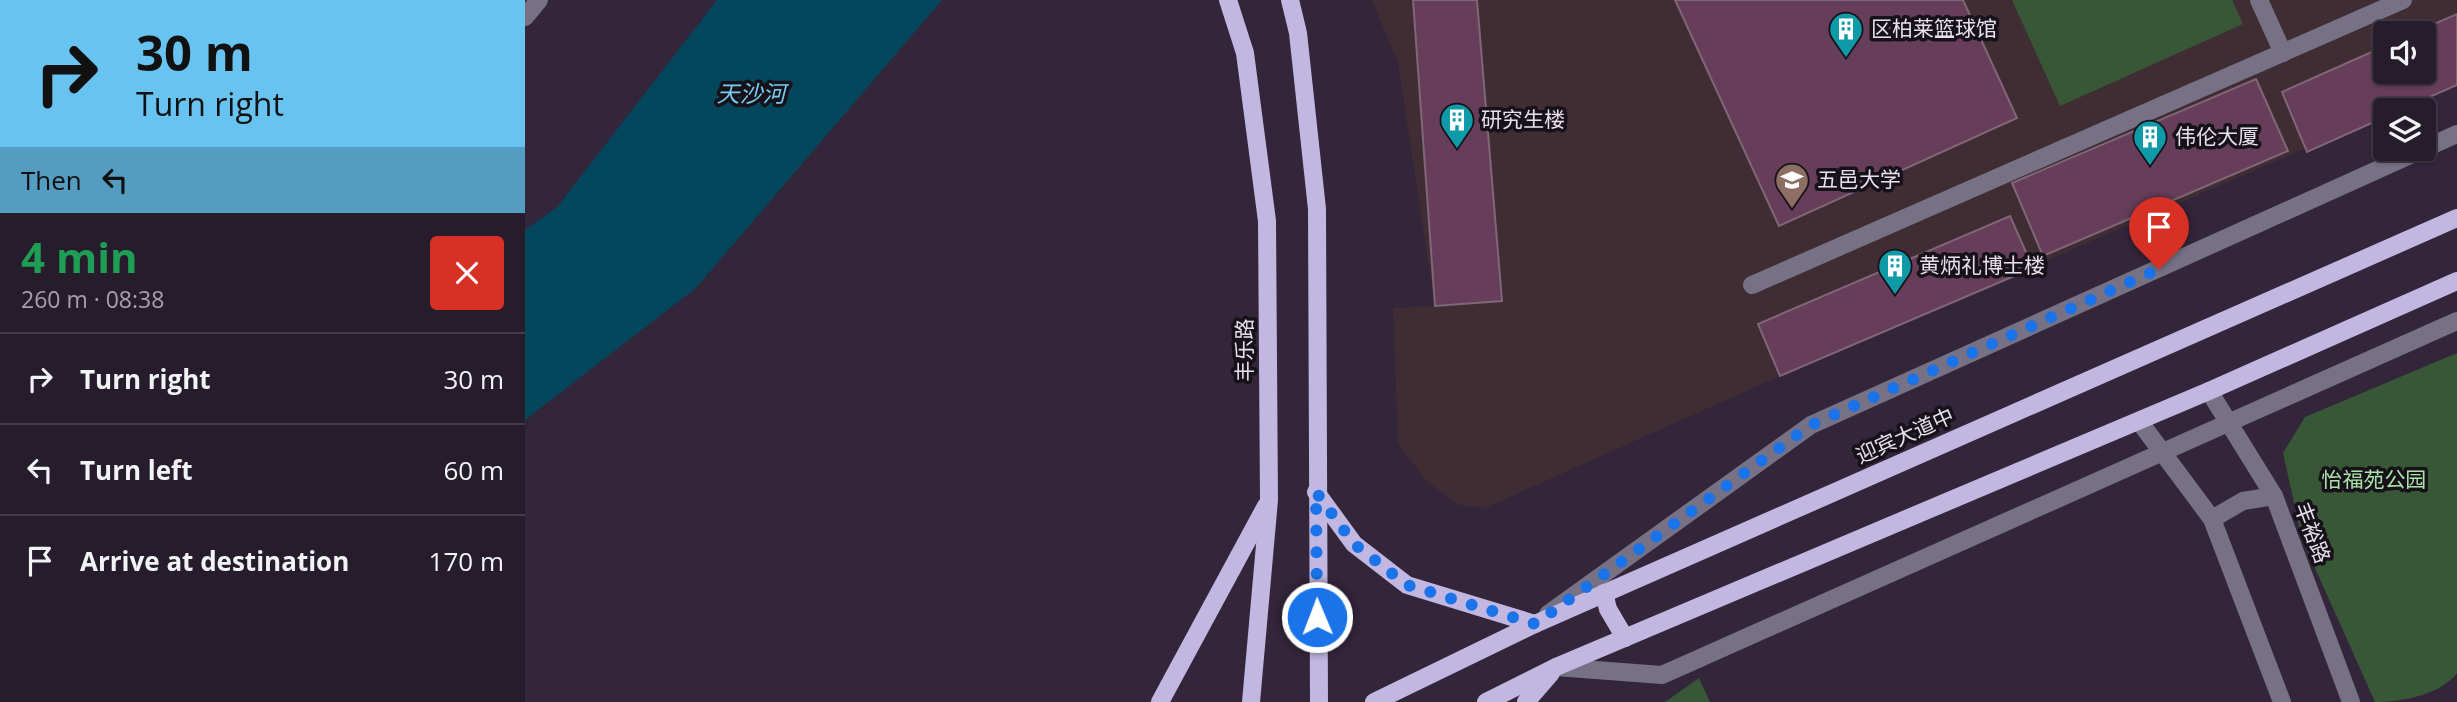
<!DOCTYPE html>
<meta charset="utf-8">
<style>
body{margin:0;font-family:"Open Sans","Noto Sans SC",sans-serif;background:#2e2534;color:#f1f3f6;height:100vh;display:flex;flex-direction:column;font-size:26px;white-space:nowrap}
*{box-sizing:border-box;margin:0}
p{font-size:23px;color:#a4a1a9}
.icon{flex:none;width:38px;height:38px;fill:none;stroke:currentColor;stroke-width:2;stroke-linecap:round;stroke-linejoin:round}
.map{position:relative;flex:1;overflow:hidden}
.drawer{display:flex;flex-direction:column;background:#261c2c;width:525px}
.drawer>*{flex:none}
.guide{background:#69c3f1;color:#111;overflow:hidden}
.buttons{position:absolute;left:1848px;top:21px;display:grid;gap:14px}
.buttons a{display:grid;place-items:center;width:63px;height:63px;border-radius:7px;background:#261c2c;box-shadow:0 2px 5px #0004,0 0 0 2px #423a48;font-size:35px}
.pin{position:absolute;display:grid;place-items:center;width:60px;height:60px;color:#fff;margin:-72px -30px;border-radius:50% 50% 50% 0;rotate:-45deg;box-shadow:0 0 7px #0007}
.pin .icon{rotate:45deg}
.me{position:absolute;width:77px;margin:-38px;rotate:359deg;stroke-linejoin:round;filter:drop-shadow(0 0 5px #0008)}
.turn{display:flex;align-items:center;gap:24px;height:147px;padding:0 21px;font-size:32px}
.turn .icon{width:91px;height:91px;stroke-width:2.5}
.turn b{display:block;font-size:49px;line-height:60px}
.then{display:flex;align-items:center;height:66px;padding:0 21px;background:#0003;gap:14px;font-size:26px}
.round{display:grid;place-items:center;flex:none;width:74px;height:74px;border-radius:7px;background:#2e2534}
.head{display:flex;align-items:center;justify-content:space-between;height:119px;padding:0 21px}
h1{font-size:42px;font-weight:700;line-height:52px;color:#1e9e55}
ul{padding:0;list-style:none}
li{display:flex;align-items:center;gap:21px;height:91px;padding:0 21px;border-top:2px solid #423a48}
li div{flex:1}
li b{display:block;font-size:26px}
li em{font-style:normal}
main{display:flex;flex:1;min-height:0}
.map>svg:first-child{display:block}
</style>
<main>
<section class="drawer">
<div class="guide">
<div class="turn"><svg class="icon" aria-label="right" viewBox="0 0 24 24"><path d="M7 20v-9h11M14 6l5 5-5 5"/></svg><div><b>30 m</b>Turn right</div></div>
<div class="then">Then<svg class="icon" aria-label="left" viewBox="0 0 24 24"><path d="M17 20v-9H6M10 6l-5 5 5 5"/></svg></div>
</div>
<div class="head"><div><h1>4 min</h1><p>260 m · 08:38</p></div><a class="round" style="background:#d93025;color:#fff"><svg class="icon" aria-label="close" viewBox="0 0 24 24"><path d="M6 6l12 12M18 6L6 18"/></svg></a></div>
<ul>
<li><svg class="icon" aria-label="right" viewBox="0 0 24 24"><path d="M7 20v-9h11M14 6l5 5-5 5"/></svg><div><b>Turn right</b></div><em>30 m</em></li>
<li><svg class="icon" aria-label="left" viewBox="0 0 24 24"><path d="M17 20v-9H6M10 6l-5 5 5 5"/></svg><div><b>Turn left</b></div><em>60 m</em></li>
<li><svg class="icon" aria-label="arrive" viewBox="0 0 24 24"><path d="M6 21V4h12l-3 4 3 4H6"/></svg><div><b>Arrive at destination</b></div><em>170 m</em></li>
</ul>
</section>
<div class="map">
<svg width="1932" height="702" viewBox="0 0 1932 702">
<rect width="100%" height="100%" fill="#33253a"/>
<!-- education -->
<path fill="#402d33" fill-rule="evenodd" d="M 847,0 L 1932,0 L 1932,83 L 1870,110 L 1860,110 L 1860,114 L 1255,376 L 960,508 L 935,505 L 901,481 L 873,443 L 868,308 L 910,306 L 873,63 ZM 1860,33 L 1899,33 L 1899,72 L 1860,72 Z"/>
<!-- green -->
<g fill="#375736">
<polygon points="1487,0 1707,0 1718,24 1535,106"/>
<path d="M 1932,353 L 1932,673 C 1916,695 1876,702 1850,702 L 1777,539 L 1758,453 L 1780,417 Z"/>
<polygon points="1174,678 1185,702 1140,702"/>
</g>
<!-- water -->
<polygon fill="#04465b" points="192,0 417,0 171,288 0,420 0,230 32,207"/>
<!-- building -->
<g fill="#663e59" stroke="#806677" stroke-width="2">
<polygon points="888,0 952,0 977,301 910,306"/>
<polygon points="1150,0 1438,0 1492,118 1254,226"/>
<polygon points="1932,14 1932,85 1875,110 1860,110 1860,117 1782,152 1757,92 1860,46 1860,72 1899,72 1899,33 1889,33"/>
<polygon points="1731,79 1763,151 1518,256 1487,183"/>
<polygon points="1485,216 1508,268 1255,376 1233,324"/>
</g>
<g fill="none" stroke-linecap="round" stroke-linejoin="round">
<!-- minor -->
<g stroke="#767185" stroke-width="18">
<polyline points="1734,0 1758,53"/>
<polyline points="0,17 14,0"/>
<polyline points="1227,285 1878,0"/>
<polyline points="1684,391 1749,496 1826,702"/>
<polyline points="1614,421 1687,519 1757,702"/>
<polyline points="1687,519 1718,501 1749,496"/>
<polyline points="1023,614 1286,425 1932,134"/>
<polyline points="1031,667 1137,675 1932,321"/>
</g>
<!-- major -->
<g stroke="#c1b7e0" stroke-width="18">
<polyline points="703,0 720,53 742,221 744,500 726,702"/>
<polyline points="765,0 773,33 792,209 794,702"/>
<polyline points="791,492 829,544 882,585 1010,624"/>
<polyline points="1079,593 1083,609 1100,638"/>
<polyline points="635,702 741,506"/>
<polyline points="849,702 1010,624 1932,218"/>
<polyline points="961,702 1031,667 1684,391 1932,281"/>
<polyline points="1001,702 1026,673"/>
</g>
</g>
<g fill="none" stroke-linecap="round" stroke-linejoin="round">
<!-- route -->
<polyline stroke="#1a73e8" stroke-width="12" stroke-dasharray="0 21.6" points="792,617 791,492 829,544 882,585 1010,624 1286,425 1634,269"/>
</g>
<!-- icons -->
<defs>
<g id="building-pin" transform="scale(1.75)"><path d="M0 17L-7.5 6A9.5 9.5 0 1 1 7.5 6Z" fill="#0f9aa8" stroke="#17111a"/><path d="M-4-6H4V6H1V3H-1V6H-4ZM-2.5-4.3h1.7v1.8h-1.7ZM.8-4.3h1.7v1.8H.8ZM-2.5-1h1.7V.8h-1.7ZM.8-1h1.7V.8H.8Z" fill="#fff"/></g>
<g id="university-pin" transform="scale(1.75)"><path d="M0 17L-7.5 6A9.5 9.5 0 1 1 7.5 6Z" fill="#8d6e63" stroke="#17111a"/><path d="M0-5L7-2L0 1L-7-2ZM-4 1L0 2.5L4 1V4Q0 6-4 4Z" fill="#fff"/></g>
</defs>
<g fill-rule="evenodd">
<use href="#building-pin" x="1321" y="29"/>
<use href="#building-pin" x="932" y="120"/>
<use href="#building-pin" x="1625" y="137"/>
<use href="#university-pin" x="1267" y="180"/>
<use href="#building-pin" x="1370" y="266"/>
</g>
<g text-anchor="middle" stroke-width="7" stroke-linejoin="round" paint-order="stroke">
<!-- poi labels -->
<g font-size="21" fill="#e8dfed" stroke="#17111a" text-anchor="start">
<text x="1346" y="36">区柏莱篮球馆</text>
<text x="956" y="127">研究生楼</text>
<text x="1650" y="144">伟伦大厦</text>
<text x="1292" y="187">五邑大学</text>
<text x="1394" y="273">黄炳礼博士楼</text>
</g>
<!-- street labels -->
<g font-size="21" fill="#e8dfed" stroke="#17111a">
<text transform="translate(720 350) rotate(-90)" y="7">丰乐路</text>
<text transform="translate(1380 436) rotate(-24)" y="7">迎宾大道中</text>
<text transform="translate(1787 533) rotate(69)" y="7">丰裕路</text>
</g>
<!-- park labels -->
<g font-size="21" fill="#aae2a7" stroke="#17111a">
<text x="1849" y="487">怡福苑公园</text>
</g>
<!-- water labels -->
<g font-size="23" font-style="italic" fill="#74ccf0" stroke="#17111a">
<text x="226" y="102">天沙河</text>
</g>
</g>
</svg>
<div class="buttons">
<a><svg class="icon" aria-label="sound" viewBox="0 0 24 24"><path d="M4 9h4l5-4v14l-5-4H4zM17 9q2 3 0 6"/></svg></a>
<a><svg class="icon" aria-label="layers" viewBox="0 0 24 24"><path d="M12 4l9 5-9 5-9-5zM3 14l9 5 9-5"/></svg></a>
</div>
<div class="pin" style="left:1634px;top:269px;background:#d93025"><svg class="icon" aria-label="arrive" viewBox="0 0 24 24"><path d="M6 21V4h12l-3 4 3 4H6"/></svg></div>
<svg class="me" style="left:792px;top:617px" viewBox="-20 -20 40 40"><circle r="17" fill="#1a73e8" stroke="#fff" stroke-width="3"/><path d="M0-11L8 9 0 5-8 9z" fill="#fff"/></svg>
</div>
</main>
